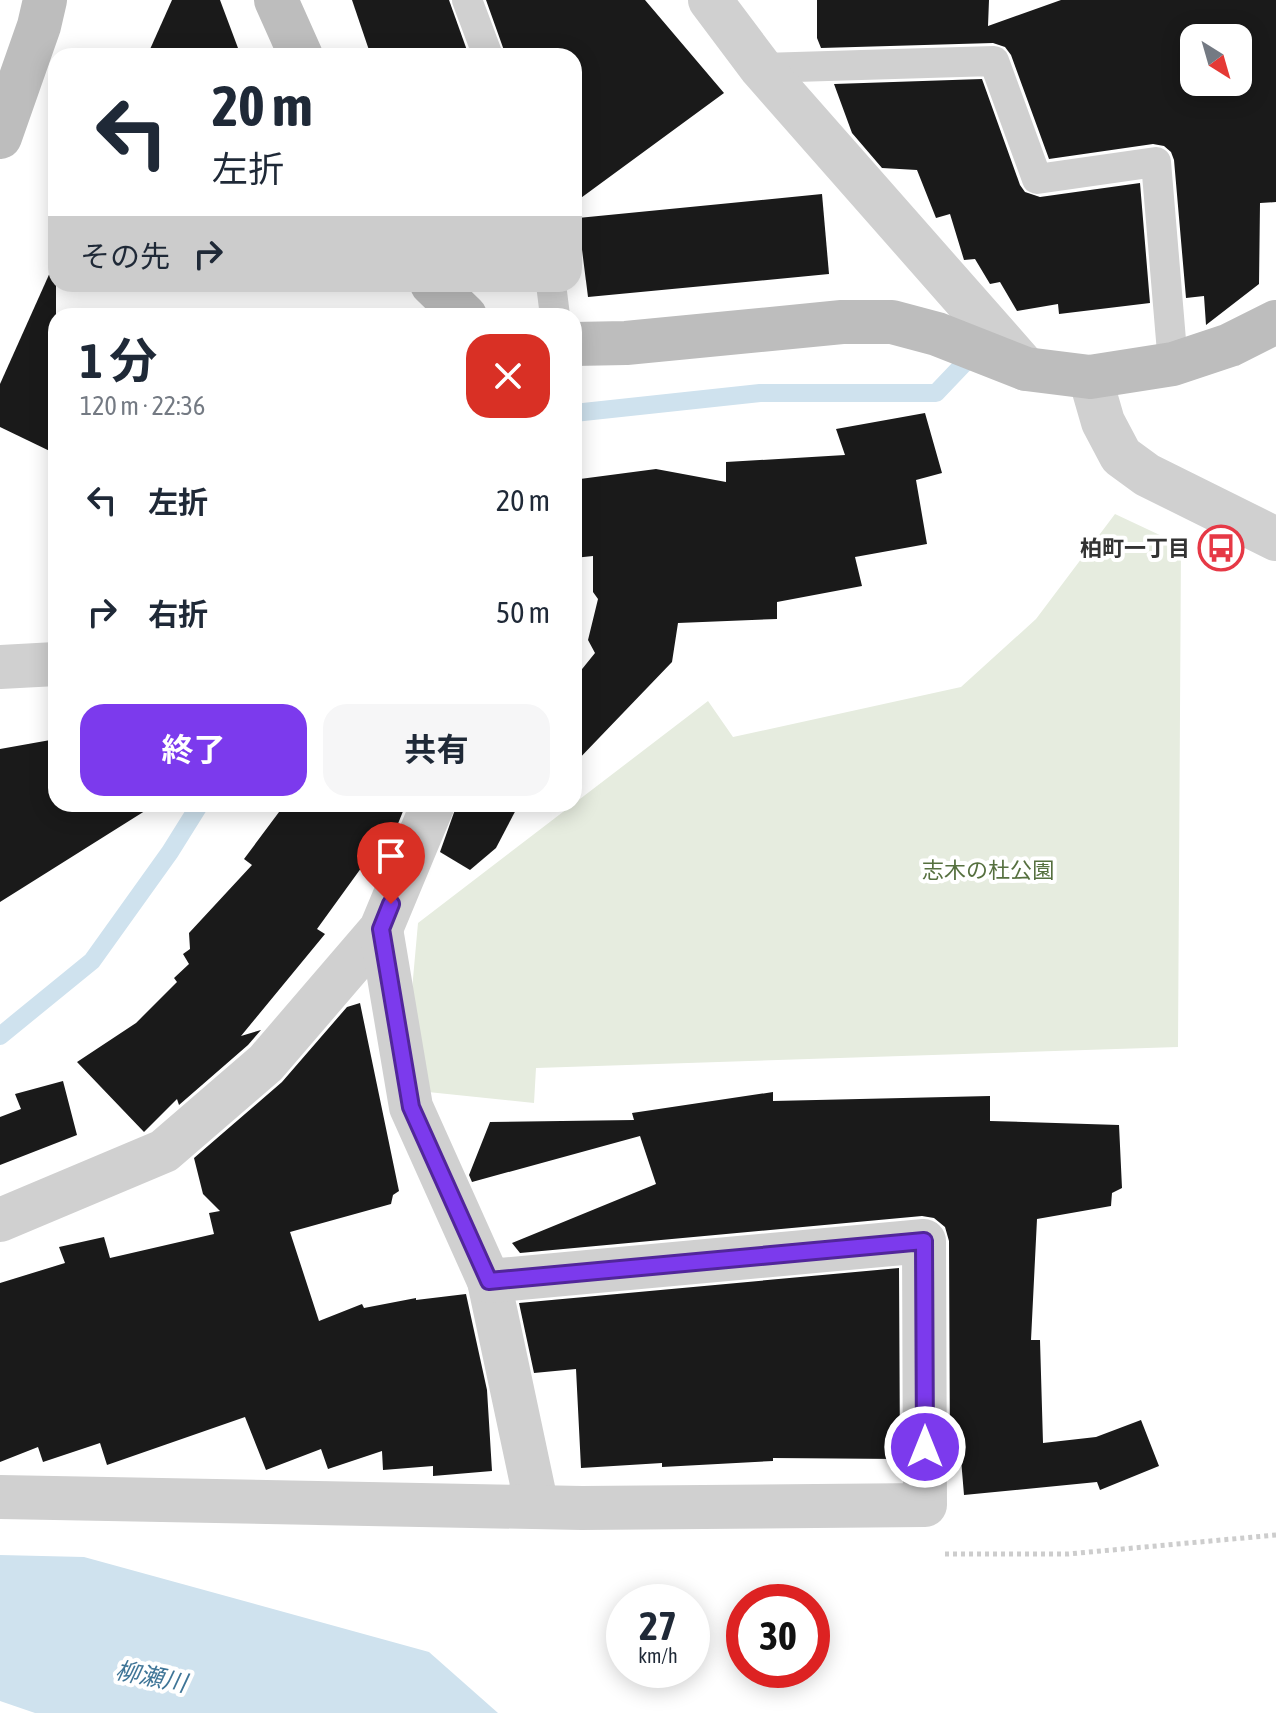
<!DOCTYPE html>
<html lang="ja">
<meta charset="utf-8">
<style>
body{margin:0;font-family:"Asap Condensed","Noto Sans JP",sans-serif;background:#f6f6f7;color:#1f2937;height:100vh;display:flex;flex-direction:column;font-size:30px;white-space:nowrap}
*{box-sizing:border-box;margin:0}
p{font-size:26px;color:#747a83}
.icon{flex:none;width:44px;height:44px;fill:none;stroke:currentColor;stroke-width:2;stroke-linecap:round;stroke-linejoin:round}
.map{position:relative;flex:1;overflow:hidden}
.sheet{position:absolute;left:48px;top:308px;width:534px;height:504px;display:flex;flex-direction:column;background:#fff;border-radius:24px;box-shadow:0 4px 20px #0003}
.sheet>*{flex:none}
.hud{position:absolute;left:48px;top:48px;width:534px;height:244px;border-radius:24px;box-shadow:0 4px 20px #0003;background:#fff;color:#1f2937;overflow:hidden}
.needle{width:52px;rotate:143deg}
.controls{position:absolute;left:1180px;top:24px;display:grid;gap:16px}
.controls a{display:grid;place-items:center;width:72px;height:72px;border-radius:16px;background:#fff;box-shadow:0 4px 20px #0003;font-size:40px}
.speed{position:absolute;left:606px;top:1584px;display:flex;gap:16px;font-size:40px;font-weight:700;text-align:center}
.speed>*{display:grid;place-content:center;width:104px;height:104px;border-radius:50%;background:#fff;box-shadow:0 4px 20px #0003;line-height:1}
.speed small{font-size:20px;font-weight:400}
.speed .limit{border:12px solid #d22;background:#fff;color:#111}
.pin{position:absolute;display:grid;place-items:center;width:68px;height:68px;color:#fff;margin:-82px -34px;border-radius:50% 50% 50% 0;rotate:-45deg;box-shadow:0 0 8px #0007}
.pin .icon{rotate:45deg}
.me{position:absolute;width:88px;margin:-44px;rotate:0deg;stroke-linejoin:round;filter:drop-shadow(0 0 6px #0008)}
.turn{display:flex;align-items:center;gap:28px;height:168px;padding:0 32px;font-size:36px}
.turn .icon{width:104px;height:104px;stroke-width:2.5}
.turn b{display:block;font-size:56px;line-height:68px}
.then{display:flex;align-items:center;height:76px;padding:0 32px;background:#0003;gap:16px;font-size:30px}
.round{display:grid;place-items:center;flex:none;width:84px;height:84px;border-radius:24px;background:#f6f6f7}
.headline{display:flex;align-items:center;justify-content:space-between;height:136px;padding:0 32px}
h1{font-size:48px;font-weight:700;line-height:60px}
.action{display:flex;gap:16px;margin-top:auto;padding:16px 32px}
.action a{flex:1;height:92px;border-radius:24px;background:#7c3aed;color:#fff;font-size:32px;font-weight:700;line-height:92px;text-align:center}
.action a+a{background:#f6f6f7;color:#1f2937}
ul{padding:0;list-style:none}
li{display:flex;align-items:center;gap:24px;height:112px;padding:0 32px}
li div{flex:1}
li b{display:block;font-size:30px}
li em{font-style:normal}
.map>svg:first-child{display:block}
</style>
<div class="map">
<svg width="1276" height="1713" viewBox="0 0 1276 1713">
<rect width="100%" height="100%" fill="#fff"/>
<!-- green -->
<polygon fill="#e6ecdf" points="1115,514 1181,545 1178,1047 536,1068 534,1103 428,1092 410,1012 418,923 708,701 733,737 961,687 1036,619"/>
<!-- water -->
<polygon fill="#cfe2ee" points="0,1555 84,1557 429,1652 498,1713 35,1713 0,1701"/>
<g fill="none" stroke-linecap="round" stroke-linejoin="round">
<!-- stream -->
<g stroke="#cfe2ee" stroke-width="18">
<polyline points="574,413 760,393 936,393 976,351"/>
<polyline points="0,1036 92,961 170,852 200,804"/>
</g>
</g>
<!-- building -->
<g fill="#1a1a1a" fill-rule="evenodd">
<polygon points="172,0 220,0 241,56 147,56"/>
<polygon points="352,0 449,0 469,56 371,56"/>
<polygon points="486,0 645,0 724,93 574,203 574,56 506,56"/>
<path d="M 817,0 L 989,0 L 988,26 L 1061,0 L 1276,0 L 1276,202 L 1260,203 L 1259,284 L 1206,325 L 1204,296 L 1186,298 L 1174,160 L 1171,152 L 1164,146 L 1153,144 L 1049,159 L 1011,55 L 1005,47 L 993,43 L 821,48 L 817,38 ZM 1194,38 L 1238,38 L 1238,82 L 1194,82 Z"/>
<polygon points="982,79 1020,185 1025,192 1040,197 1140,183 1150,303 1059,314 1058,304 1017,311 1000,282 990,284 975,259 964,260 950,214 936,218 917,170 882,168 852,133 834,84"/>
<polygon points="822,194 829,274 588,297 578,218"/>
<polygon points="56,259 56,454 0,427 0,384"/>
<polygon points="925,413 942,473 916,480 927,544 855,557 862,586 777,602 777,619 678,623 672,662 574,764 574,679 595,653 588,640 598,599 593,592 593,556 574,558 574,490 579,488 580,479 656,469 726,482 726,462 845,455 836,429"/>
<polygon points="56,739 56,804 156,804 0,902 0,749"/>
<polygon points="285,804 406,804 397,826 393,824 317,929 325,934 241,1036 261,1030 248,1045 179,1105 177,1099 144,1132 77,1062 136,1023 177,982 174,978 189,964 183,954 190,949 189,933 252,865 244,859"/>
<polygon points="457,804 519,804 496,848 470,870 440,852"/>
<polygon points="360,1003 399,1191 393,1195 391,1204 290,1232 319,1321 362,1304 364,1308 416,1298 416,1300 466,1294 487,1390 492,1471 433,1476 433,1466 383,1470 382,1451 328,1469 321,1449 266,1470 245,1417 107,1465 100,1443 43,1462 38,1447 0,1462 0,1283 65,1263 59,1247 104,1237 110,1258 214,1234 209,1213 220,1211 203,1194 194,1158 282,1082 347,1007"/>
<polygon points="63,1081 77,1135 0,1165 0,1117 21,1109 15,1094"/>
<polygon points="773,1092 773,1101 990,1096 990,1121 1119,1125 1122,1188 1112,1193 1111,1206 1037,1219 1031,1340 1040,1340 1043,1443 1096,1437 1141,1420 1159,1466 1100,1490 1097,1482 964,1495 961,1459 950,1459 949,1241 945,1227 934,1218 922,1216 520,1253 512,1243 656,1184 640,1136 472,1182 469,1175 490,1122 634,1120 632,1113"/>
<polygon points="899,1268 900,1459 773,1458 773,1461 662,1467 662,1463 581,1468 576,1369 534,1373 519,1303"/>
</g>
<g fill="none" stroke-linecap="round" stroke-linejoin="round">
<!-- path -->
<polyline stroke="#cdcdcd" stroke-width="5" stroke-dasharray="4 4" stroke-linecap="butt" points="945,1554 1068,1554 1276,1535"/>
<!-- lane -->
<g stroke="#d0d0d0" stroke-width="30">
<polyline points="467,0 488,56"/>
<polyline points="761,68 994,61 1037,179 1156,162 1173,364"/>
<polyline points="551,284 555,316"/>
</g>
<!-- street -->
<g stroke="#d0d0d0" stroke-width="44">
<polyline points="710,0 761,68 1026,369"/>
<polyline points="1090,377 1103,422 1121,456 1147,475 1276,539"/>
<polyline points="0,667 56,664"/>
<polyline points="0,1220 164,1151 266,1063 381,929 433,804"/>
<polyline points="489,1281 537,1507"/>
<polyline points="0,1497 582,1508 925,1505 924,1241 489,1281 411,1107 381,929"/>
</g>
<!-- secondary -->
<g stroke="#bdbdbd" stroke-width="44">
<polyline points="276,0 301,56"/>
<polyline points="0,137 39,26 45,0"/>
<polyline points="432,284 465,316"/>
<polyline points="574,344 626,343 842,322 892,322 937,334 1026,369 1090,377 1173,364 1230,345 1276,322"/>
</g>
</g>
<g fill="none" stroke-linecap="round" stroke-linejoin="round">
<!-- route casing -->
<g stroke="#51269a" stroke-width="20">
<polyline id="route" points="391,904 381,929 411,1107 489,1281 924,1241 925,1447"/>
</g>
<!-- route -->
<use href="#route" stroke="#7c3aed" stroke-width="14"/>
</g>
<!-- icons -->
<defs>
<g id="bus-ring" transform="scale(2.3)"><circle r="9.5" fill="#fff" stroke="#e63946" stroke-width="1.5"/><path d="M-5-6H5V4H4V6H2V4H-2V6H-4V4H-5ZM-3.5-4V0h7V-4ZM-3.5 1.2v1.5H-2V1.2ZM2 1.2v1.5H3.5V1.2Z" fill="#e63946"/></g>
</defs>
<g fill-rule="evenodd">
<use href="#bus-ring" x="1221" y="548"/>
</g>
<g text-anchor="middle" stroke-width="8" stroke-linejoin="round" paint-order="stroke">
<!-- poi labels -->
<g font-size="22" font-weight="bold" fill="#333" stroke="#fff" text-anchor="end">
<text x="1190" y="556">柏町一丁目</text>
</g>
<!-- park labels -->
<g font-size="22" fill="#56703f" stroke="#fff">
<text x="988" y="878">志木の杜公園</text>
</g>
<!-- water labels -->
<g font-size="24" font-style="italic" fill="#3f7597" stroke="#fff">
<text transform="translate(151 1677) rotate(11)" y="8">柳瀬川</text>
</g>
</g>
</svg>
<div class="controls">
<a><svg class="needle" viewBox="-14 -14 28 28"><path d="M0-13l5 13h-10z" fill="#e53935"/><path d="M0 13l5-13h-10z" fill="#747a83"/></svg></a>
</div>
<div class="speed"><div>27<small>km/h</small></div><div class="limit">30</div></div>
<div class="pin" style="left:391px;top:904px;background:#d93025"><svg class="icon" aria-label="arrive" viewBox="0 0 24 24"><path d="M6 21V4h12l-3 4 3 4H6"/></svg></div>
<svg class="me" style="left:925px;top:1447px" viewBox="-20 -20 40 40"><circle r="17" fill="#7c3aed" stroke="#fff" stroke-width="3"/><path d="M0-11L8 9 0 5-8 9z" fill="#fff"/></svg>
<div class="hud">
<div class="turn"><svg class="icon" aria-label="left" viewBox="0 0 24 24"><path d="M17 20v-9H6M10 6l-5 5 5 5"/></svg><div><b>20 m</b>左折</div></div>
<div class="then">その先<svg class="icon" aria-label="right" viewBox="0 0 24 24"><path d="M7 20v-9h11M14 6l5 5-5 5"/></svg></div>
</div>
<section class="sheet">
<div class="headline"><div><h1>1 分</h1><p>120 m · 22:36</p></div><a class="round" style="background:#d93025;color:#fff"><svg class="icon" aria-label="close" viewBox="0 0 24 24"><path d="M6 6l12 12M18 6L6 18"/></svg></a></div>
<ul>
<li><svg class="icon" aria-label="left" viewBox="0 0 24 24"><path d="M17 20v-9H6M10 6l-5 5 5 5"/></svg><div><b>左折</b></div><em>20 m</em></li>
<li><svg class="icon" aria-label="right" viewBox="0 0 24 24"><path d="M7 20v-9h11M14 6l5 5-5 5"/></svg><div><b>右折</b></div><em>50 m</em></li>
</ul>
<div class="action"><a>終了</a><a>共有</a></div>
</section>
</div>
